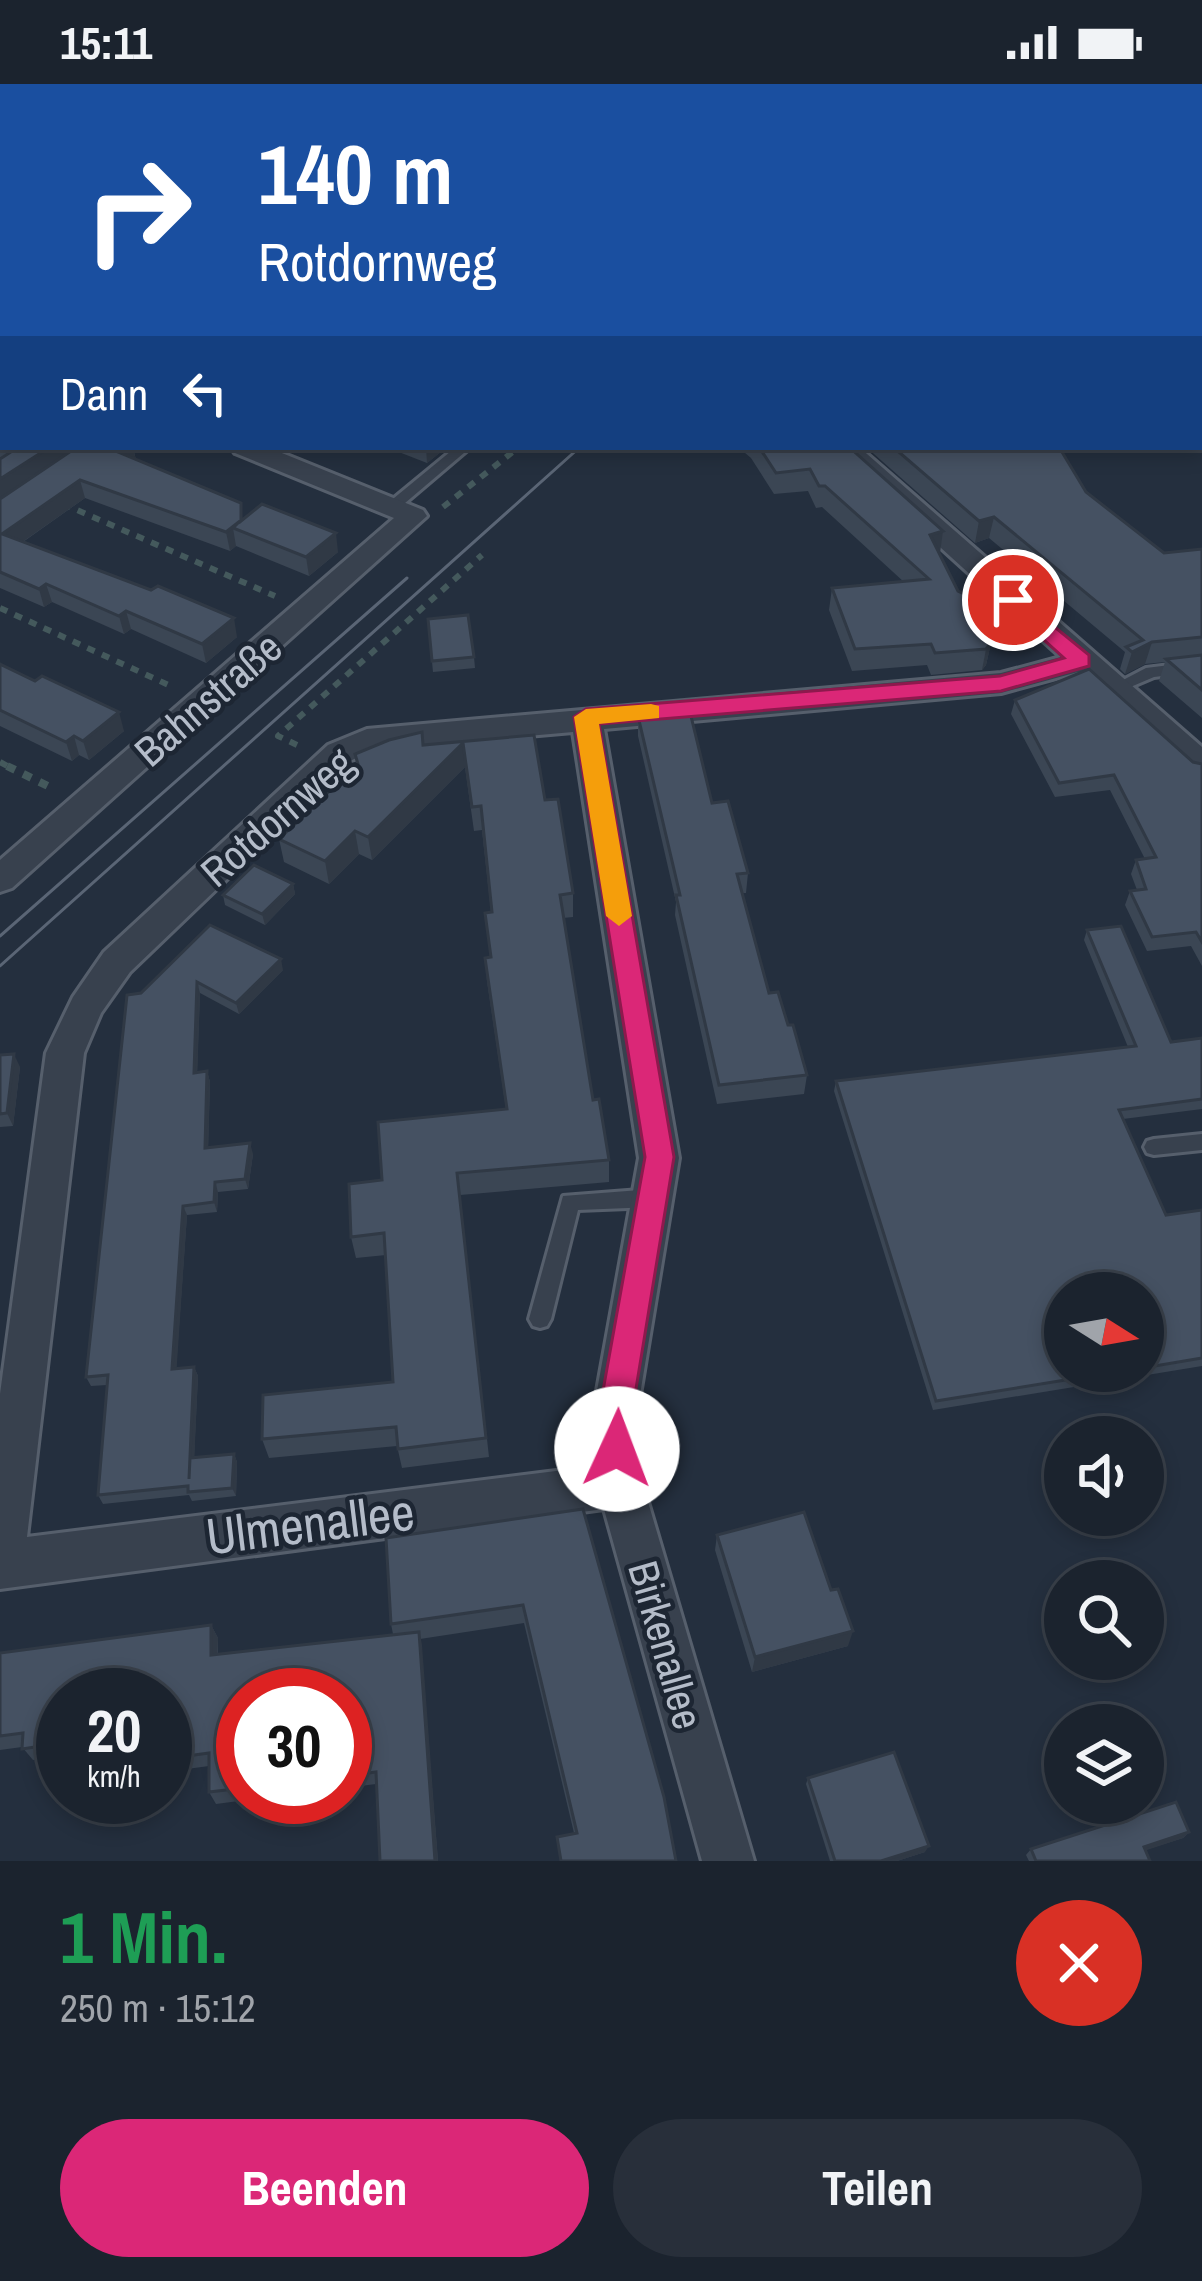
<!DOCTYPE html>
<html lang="de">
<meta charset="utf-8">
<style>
body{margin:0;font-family:"Archivo Narrow",sans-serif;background:#282f3a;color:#f1f3f6;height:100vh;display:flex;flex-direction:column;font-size:45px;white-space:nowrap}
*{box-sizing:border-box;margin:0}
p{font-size:39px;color:#a0a4aa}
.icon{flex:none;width:66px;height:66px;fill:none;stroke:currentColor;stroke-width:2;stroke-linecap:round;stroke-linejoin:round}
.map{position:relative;height:1777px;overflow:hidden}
.details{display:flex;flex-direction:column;background:#1b232e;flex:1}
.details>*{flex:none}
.banner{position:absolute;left:0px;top:0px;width:1203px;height:366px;box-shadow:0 6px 18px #0003,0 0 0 3px #39404a;background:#1a4fa0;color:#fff;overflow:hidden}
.needle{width:78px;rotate:101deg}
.tools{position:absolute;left:1044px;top:1188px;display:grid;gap:24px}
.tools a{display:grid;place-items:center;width:120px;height:120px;border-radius:50%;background:#1b232e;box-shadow:0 6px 18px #0003,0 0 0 3px #39404a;font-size:60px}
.speed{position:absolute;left:36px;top:1584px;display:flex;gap:24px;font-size:60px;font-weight:700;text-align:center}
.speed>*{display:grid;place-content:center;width:156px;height:156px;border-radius:50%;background:#1b232e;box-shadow:0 6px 18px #0003,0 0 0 3px #39404a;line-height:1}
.speed small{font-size:30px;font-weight:400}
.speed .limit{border:18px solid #d22;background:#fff;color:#111}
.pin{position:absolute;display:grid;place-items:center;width:102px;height:102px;color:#fff;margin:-51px;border:6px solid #fff;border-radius:50%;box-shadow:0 3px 12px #0007}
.me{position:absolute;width:132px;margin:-66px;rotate:2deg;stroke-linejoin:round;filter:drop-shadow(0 0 9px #0008)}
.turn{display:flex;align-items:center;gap:42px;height:252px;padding:0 60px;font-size:54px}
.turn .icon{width:156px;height:156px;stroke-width:2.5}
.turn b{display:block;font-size:84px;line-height:102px}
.then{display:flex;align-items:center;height:114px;padding:0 60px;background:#0003;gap:24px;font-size:45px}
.round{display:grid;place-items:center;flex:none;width:126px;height:126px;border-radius:63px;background:#282f3a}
.head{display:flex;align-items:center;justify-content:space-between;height:204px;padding:0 60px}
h1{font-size:72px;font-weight:800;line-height:90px;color:#1e9e55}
.action{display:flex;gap:24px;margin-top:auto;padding:24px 60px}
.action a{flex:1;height:138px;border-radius:72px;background:#db2777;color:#fff;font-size:48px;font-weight:800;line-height:138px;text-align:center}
.action a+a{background:#282f3a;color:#f1f3f6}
.status{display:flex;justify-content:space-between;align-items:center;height:84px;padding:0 60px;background:#1b232e;direction:ltr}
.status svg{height:33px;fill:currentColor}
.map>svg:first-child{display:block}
</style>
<div class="status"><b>15:11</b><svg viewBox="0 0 49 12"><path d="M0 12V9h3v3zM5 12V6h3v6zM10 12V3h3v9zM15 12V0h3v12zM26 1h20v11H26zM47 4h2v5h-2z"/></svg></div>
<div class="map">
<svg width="1202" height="1777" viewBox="0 0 1202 1777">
<rect width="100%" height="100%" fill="#242f3e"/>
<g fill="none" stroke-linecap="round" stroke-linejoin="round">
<!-- service casing -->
<g stroke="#565f6c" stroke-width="6">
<g id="service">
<polygon points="456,363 471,363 398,425 388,425 388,419"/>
<polygon points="1202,577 1202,587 1154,593 1114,610 1106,605 1146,584"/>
<polygon points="1202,1050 1202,1066 1154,1071 1147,1069 1144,1063 1147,1057 1154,1055"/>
<polygon points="653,1105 660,1108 663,1114 660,1120 653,1123 578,1126 551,1235 547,1242 540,1244 533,1242 529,1235 563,1112"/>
</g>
</g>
<!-- minor casing -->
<g stroke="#565f6c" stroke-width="6">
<g id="minor">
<rect x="1200" y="239" width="2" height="15"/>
<polygon points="0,263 3,263 3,279 0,278"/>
<polygon points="231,363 267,363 423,426 427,432 12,804 0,808 0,776 394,434 235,369"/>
<path d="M 830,363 L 859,363 L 1202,663 L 1202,692 L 1191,689 L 1078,588 L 1001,609 L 604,645 L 679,1074 L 637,1329 L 643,1401 L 754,1777 L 702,1777 L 604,1425 L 0,1505 L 0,1310 L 46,969 L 73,913 L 104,868 L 328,661 L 367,645 L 1001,589 L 1061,573 ZM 573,648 L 639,1074 L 593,1329 L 596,1382 L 27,1453 L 84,969 L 101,929 L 130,888 L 350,677 L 373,666 Z"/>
</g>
</g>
<!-- motorway casing -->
<g stroke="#434c59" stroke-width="72">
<polyline id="motorway" points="27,3 34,0"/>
</g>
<!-- path-far1 -->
<g stroke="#44595c" stroke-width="6" stroke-dasharray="8 8" stroke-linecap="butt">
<polyline points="63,420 275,512"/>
<polyline points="443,423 519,363"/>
<polyline points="0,524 173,603"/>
<polyline points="297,661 278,652 482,471"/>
<polyline points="0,678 13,685"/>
</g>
<!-- path -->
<polyline stroke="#44595c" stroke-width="8" stroke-dasharray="9 9" stroke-linecap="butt" points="7,682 52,704"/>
<!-- service -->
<use href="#service" fill="#38414e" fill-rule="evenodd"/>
<!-- minor -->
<use href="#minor" fill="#38414e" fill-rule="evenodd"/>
<!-- motorway -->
<use href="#motorway" stroke="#746855" stroke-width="66"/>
<!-- tram -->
<g stroke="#5a6575" stroke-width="3">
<polyline points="0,852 407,494"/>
<polyline points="0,882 580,363"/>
</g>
</g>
<!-- wall -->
<g fill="#3b4654" fill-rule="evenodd">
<polygon points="3,122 3,234 0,233 0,124"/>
<polygon points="0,321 3,323 3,363 133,363 136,376 244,435 338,468 309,492 236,462 230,467 85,414 23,458 237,553 206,579 131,545 124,550 52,518 44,523 0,504 0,375 2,373 0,373"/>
<polygon points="386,363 447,363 427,379"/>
<polygon points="738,363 850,363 939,469 958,507 991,559 986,581 982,586 931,591 927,581 852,587 829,526 832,504 904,498 822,423 816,424 808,407 774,410 751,374"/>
<polygon points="866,363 977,363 979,367 1086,408 1164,469 1202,465 1202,634 1159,597 1165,578 1145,580 1125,590 1120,585 1125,568 989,454 975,459"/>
<polygon points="428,535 474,573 475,584 433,588"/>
<polygon points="0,580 124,647 89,676 79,671 72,677 0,642"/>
<polygon points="1015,616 1202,680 1202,882 1191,862 1147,867 1125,821 1130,807 1137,806 1131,790 1136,776 1145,775 1110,706 1055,713 1011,630"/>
<polygon points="638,632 712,719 748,789 746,809 742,809 769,909 788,941 807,991 804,1010 717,1020 675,831 676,818 638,652"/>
<polygon points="534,651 545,716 573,809 573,833 563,834 593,1016 609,1076 609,1098 460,1111 489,1373 402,1384 397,1362 269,1374 262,1355 393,1298 386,1171 356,1174 351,1153 382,1096 506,1025 487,897 485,874 490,873 485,829 491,828 482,746 474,747 465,683 372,776 359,770 329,800 284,778 279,755 357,681 355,670"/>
<polygon points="293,800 295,810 265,841 225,821 223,811"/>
<path d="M 1087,846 L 1171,958 L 1202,954 L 1202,1025 L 1123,1035 L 1166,1131 L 1202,1126 L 1202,1282 L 933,1326 L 834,1007 L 836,997 L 1128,963 L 1084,856 ZM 1143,1209 L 1143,1287 L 1065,1287 Z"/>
<polygon points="283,886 239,930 200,909 197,988 207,987 210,998 208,1063 253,1070 248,1105 218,1108 217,1128 187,1131 176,1285 194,1283 198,1292 194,1374 234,1370 237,1378 236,1412 192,1417 189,1411 103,1420 98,1411 107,1301 91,1302 86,1293 141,909"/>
<polygon points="0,971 20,983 13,1042 0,1043"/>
<polygon points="583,1425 676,1777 560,1777 557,1753 574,1749 524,1539 420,1555 438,1777 380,1777 376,1700 345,1704 345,1611 243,1611 243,1713 270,1713 216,1720 209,1708 209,1682 165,1688 165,1611 63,1611 63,1696 58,1690 60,1672 33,1676 22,1663 0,1666 0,1569 211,1541 218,1554 218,1570 393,1550 391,1540"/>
<polygon points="717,1451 848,1562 752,1588 715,1466"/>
<polygon points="808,1694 925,1768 897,1777 830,1777 806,1700"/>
<polygon points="1189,1748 1183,1754 1145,1766 1150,1777 1029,1777 1026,1771 1031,1765"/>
</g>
<!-- shaded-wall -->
<g fill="#303945">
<polygon points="881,0 901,0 898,3 878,3"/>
<polygon points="50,363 83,363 0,418 0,395"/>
<polygon points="126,363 133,363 136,377 118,368"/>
<polygon points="426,363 447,363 427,379"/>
<polygon points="80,396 85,414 8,468 2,450"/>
<polygon points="994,433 989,454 975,459 979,437"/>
<polygon points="233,444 236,462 230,467 226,448"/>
<polygon points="943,447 940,469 930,451"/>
<polygon points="336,449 338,468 309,492 306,473"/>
<polygon points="46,500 52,518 44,523 39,505"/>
<polygon points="126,527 131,545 124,550 119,532"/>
<polygon points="234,534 237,553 206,579 202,560"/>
<polygon points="1152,558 1145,580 1125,590 1132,568"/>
<polygon points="991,559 986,581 982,586 986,565"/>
<polygon points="119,628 124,647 89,676 83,657"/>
<polygon points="74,652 79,671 72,677 66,658"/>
<polygon points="463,659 465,683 372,776 368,753"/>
<polygon points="355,747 359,770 329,800 325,777"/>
<polygon points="293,800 295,810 265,841 262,830"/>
<polygon points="281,875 283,886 239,930 236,919"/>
<polygon points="197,898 200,909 197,999 194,989"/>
<polygon points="14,970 20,983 13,1042 7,1029"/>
<polygon points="207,987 210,998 208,1074 205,1064"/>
<polygon points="250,1059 253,1070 248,1105 245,1095"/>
<polygon points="215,1098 218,1108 217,1128 214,1118"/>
<polygon points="183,1122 187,1131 176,1294 172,1285"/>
<polygon points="194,1283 198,1292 193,1403 189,1395"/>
<polygon points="234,1370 237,1378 236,1412 232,1404"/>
<polygon points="211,1541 218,1554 217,1584 211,1571"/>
<polygon points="853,1547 848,1562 752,1588 755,1573"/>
<polygon points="419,1548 422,1561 438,1777 435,1777"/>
<polygon points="1189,1748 1183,1754 1138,1769 1144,1763"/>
<polygon points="929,1762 925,1768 897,1777 881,1777"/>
</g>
<!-- building -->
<g fill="#455162" stroke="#303945" stroke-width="3">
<polygon points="203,0 881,0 878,3 196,3"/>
<polygon points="1048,0 1202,0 1202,60 1200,61 1200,3 1044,3"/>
<polygon points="1200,62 1202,70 1202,151 1200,151"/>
<polygon points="3,122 3,215 0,214 0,124"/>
<polygon points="1200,152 1202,160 1202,193 1200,193"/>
<polygon points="0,321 3,323 3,358 0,357"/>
<polygon points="15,363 50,363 0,395 0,375 17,364"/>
<polygon points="77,363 126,363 118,368 241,419 241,437 262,420 336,449 306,473 233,444 240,437 226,448 80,396 2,450 151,506 158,502 234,534 202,560 126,527 119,532 46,500 39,505 0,488 0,415"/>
<polygon points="759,363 849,363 943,447 930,451 958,507 973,514 991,559 986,565 935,569 931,560 855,565 832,504 929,495 825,402 819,402 810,385 776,389"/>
<polygon points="893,363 977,363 979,367 1019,363 1059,363 1086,408 1164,469 1202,465 1202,553 1152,558 1132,568 1126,563 1143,556 994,433 979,437"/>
<polygon points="468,531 474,573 432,577 428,535"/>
<polygon points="1202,571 1202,606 1166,575"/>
<polygon points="0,580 35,597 42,592 119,628 83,657 74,652 66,658 0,626"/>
<polygon points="1089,585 1193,678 1202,680 1202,858 1196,848 1152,853 1130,807 1146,805 1136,776 1156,773 1114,691 1059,699 1015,616"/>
<polygon points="690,628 712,719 728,717 748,789 737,790 769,909 778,908 788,941 793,941 807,991 719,1001 676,811 680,811 638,632"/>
<polygon points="422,648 423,661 534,651 545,716 558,715 573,809 560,811 593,1016 599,1015 609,1076 457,1089 486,1354 398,1365 396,1343 262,1355 263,1311 393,1298 384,1149 351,1153 349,1100 382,1096 378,1038 507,1025 485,874 491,873 485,829 492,828 481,722 472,723 463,659 368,753 355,747 325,777 279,755 358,680 355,670 389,656"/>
<polygon points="254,781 293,800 262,830 223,811"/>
<polygon points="210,841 281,875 236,919 197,898 194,989 207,987 205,1064 250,1059 245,1095 215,1098 214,1118 183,1122 172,1285 194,1283 189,1395 190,1374 234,1370 232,1404 188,1408 188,1402 98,1411 108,1291 86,1293 127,911 141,909"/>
<polygon points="1121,842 1171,958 1202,954 1202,1015 1119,1026 1166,1131 1202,1126 1202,1274 1143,1284 1143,1209 1065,1209 1065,1287 1121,1287 936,1317 836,997 1136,962 1087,846"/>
<polygon points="14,970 7,1029 0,1030 0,971"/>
<polygon points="583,1425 664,1713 676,1777 561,1777 557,1753 577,1749 523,1521 391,1540 386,1454"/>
<polygon points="804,1428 831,1506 838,1505 853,1547 755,1573 717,1451"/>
<polygon points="211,1541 211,1571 419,1548 435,1777 380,1777 376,1688 345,1692 345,1611 243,1611 243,1704 209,1708 209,1669 165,1675 165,1611 63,1611 63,1690 58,1690 61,1659 22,1665 23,1649 0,1652 0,1569"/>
<polygon points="894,1668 929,1762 881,1777 835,1777 808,1694"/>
<polygon points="1176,1718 1189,1748 1144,1763 1150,1777 1036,1777 1031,1765"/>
</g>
<!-- route -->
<polygon fill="#db2777" stroke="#8e194d" stroke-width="3" points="1013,509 1089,571 1089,582 1001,607 599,640 674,1073 632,1329 634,1365 629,1377 617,1381 605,1377 599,1329 645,1073 574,633 586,625 1000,592 1064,574 1005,521 1002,516"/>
<!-- slow -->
<polygon fill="#f59e0b" points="651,620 659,622 659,634 599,640 632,832 619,842 606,832 574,633 586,625"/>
<g text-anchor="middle" stroke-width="9" stroke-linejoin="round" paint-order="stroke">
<!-- street labels -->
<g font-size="42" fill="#b4bcc9" stroke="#1d2633">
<text transform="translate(208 615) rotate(-41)" y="15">Bahnstraße</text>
<text transform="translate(277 733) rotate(-41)" y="15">Rotdornweg</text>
<text transform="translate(666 1561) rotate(74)" y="15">Birkenallee</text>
</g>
<!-- near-street labels -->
<g font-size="51" fill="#b4bcc9" stroke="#1d2633">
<text transform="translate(310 1440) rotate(-7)" y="18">Ulmenallee</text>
</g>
</g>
</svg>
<div class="tools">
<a><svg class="needle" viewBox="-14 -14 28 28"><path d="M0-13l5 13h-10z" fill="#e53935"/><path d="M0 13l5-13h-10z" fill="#a0a4aa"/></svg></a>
<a><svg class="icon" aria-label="sound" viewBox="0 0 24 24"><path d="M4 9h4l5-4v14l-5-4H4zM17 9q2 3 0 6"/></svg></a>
<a><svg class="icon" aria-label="search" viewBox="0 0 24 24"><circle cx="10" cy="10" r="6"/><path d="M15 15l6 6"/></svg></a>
<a><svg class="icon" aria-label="layers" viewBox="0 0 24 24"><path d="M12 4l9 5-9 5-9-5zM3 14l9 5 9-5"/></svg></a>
</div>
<div class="speed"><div>20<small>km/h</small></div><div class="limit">30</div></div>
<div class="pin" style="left:1013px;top:516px;background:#d93025"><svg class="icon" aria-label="arrive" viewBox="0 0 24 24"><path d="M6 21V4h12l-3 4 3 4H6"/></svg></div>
<svg class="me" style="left:617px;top:1365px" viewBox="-20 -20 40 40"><circle r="19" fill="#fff"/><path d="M0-13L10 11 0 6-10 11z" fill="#db2777"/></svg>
<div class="banner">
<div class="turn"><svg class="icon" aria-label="right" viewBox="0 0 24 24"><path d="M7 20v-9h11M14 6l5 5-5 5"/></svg><div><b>140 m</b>Rotdornweg</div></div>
<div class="then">Dann<svg class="icon" aria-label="left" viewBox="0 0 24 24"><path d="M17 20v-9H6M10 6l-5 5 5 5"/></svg></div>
</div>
</div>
<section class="details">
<div class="head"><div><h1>1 Min.</h1><p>250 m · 15:12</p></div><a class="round" style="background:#d93025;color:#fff"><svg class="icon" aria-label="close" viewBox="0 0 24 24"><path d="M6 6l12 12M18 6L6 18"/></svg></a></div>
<div class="action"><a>Beenden</a><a>Teilen</a></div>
</section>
